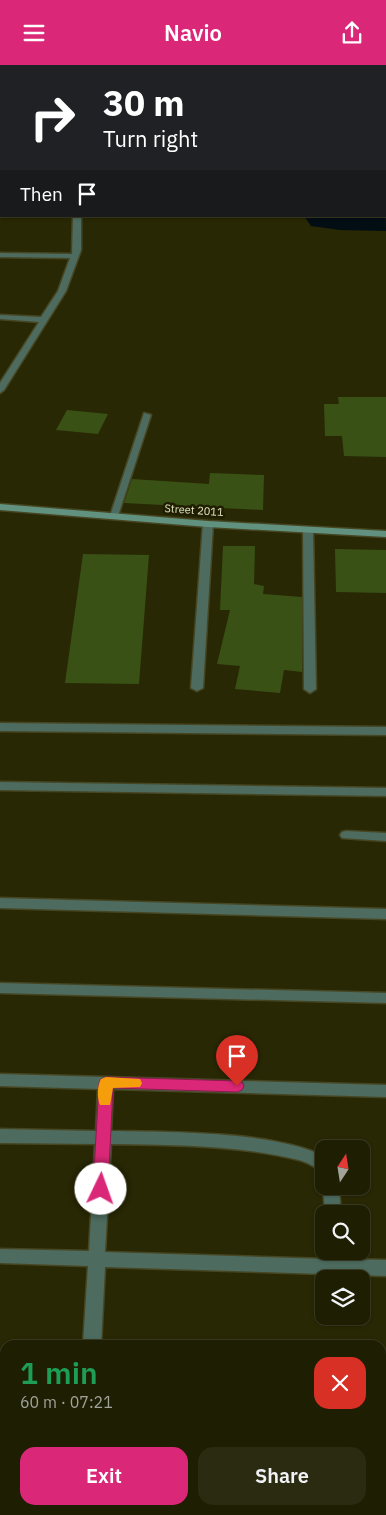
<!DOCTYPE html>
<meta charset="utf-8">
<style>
body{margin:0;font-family:"IBM Plex Sans",sans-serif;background:#2b2b12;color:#f1f3f6;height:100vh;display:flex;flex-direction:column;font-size:19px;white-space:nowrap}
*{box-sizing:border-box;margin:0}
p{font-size:16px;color:#a1a29a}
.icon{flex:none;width:28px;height:28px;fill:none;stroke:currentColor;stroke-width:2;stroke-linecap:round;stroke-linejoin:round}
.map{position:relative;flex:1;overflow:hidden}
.sheet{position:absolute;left:0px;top:1275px;width:386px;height:175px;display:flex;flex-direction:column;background:#1e1e03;border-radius:15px 15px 0 0;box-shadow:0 1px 4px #0004,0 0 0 1px #3c3c25}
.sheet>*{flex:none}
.guide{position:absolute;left:0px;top:0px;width:386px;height:152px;box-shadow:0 1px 4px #0004,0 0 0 1px #3c3c25;background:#202124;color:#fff;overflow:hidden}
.needle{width:32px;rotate:12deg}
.tools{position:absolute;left:315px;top:1075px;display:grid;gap:10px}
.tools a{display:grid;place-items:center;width:55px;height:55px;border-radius:10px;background:#1e1e03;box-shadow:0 1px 4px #0004,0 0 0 1px #3c3c25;font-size:25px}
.pin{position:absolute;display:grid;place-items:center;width:42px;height:42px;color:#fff;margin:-51px -21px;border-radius:50% 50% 50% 0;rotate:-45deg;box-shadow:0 0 5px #0007}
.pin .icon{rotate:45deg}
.me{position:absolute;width:55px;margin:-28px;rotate:3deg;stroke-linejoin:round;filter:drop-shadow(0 0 4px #0008)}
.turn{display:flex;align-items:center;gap:18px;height:105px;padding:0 20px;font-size:22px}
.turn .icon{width:65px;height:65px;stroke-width:2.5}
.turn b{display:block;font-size:35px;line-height:42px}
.then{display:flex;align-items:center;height:48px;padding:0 20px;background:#0003;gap:10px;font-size:19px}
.round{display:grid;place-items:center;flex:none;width:52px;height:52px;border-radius:15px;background:#2b2b12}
.summary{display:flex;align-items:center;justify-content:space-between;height:85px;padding:0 20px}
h1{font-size:30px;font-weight:600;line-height:38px;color:#1e9e55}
.primary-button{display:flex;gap:10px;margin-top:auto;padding:10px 20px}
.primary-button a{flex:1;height:58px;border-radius:15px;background:#db2777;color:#fff;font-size:20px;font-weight:600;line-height:58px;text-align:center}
.primary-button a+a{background:#2b2b12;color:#f1f3f6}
header{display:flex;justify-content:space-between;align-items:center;height:65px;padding:0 20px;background:#db2777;color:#fff;font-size:22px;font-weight:600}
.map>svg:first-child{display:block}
</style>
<header><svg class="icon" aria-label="menu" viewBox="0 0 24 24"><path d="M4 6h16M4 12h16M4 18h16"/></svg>Navio<svg class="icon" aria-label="share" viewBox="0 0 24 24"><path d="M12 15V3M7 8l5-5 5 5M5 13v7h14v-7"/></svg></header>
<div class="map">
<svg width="386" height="1450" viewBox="0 0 386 1450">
<rect width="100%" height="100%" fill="#282804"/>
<!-- water -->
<polygon fill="#020e14" points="385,118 386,166 340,165 311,161 304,151 385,151"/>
<!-- building -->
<g fill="#3a5116">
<polygon points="338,332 386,332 386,392 344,391 342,371 325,371 324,339 339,339"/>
<polygon points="67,345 108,349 98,369 56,365"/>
<polygon points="210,408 264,410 263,445 124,438 132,414 209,419"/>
<polygon points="223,481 255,481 254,519 264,521 263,529 302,532 302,607 284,605 280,628 235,624 240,601 217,599 230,545 220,545"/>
<polygon points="335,484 386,485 386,528 336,527"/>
<polygon points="83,489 149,490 139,619 65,618"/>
</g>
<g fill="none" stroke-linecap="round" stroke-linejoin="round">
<!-- service casing -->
<g stroke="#464623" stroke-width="3">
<g id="service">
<polygon points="144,348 151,350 118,451 117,453 111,453 110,451"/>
<polygon points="346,766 386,768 386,776 342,773 340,770 342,767"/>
</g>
</g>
<!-- minor casing -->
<g stroke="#464623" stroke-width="3">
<g id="minor">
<rect x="0" y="29" width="1" height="4"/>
<rect x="0" y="123" width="1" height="4"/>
<polygon points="73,151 81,151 81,185 66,226 4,325 0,328 0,318 39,257 0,254 0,250 41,252 58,226 70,193 0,192 0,188 72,189"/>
<polygon points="208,456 213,459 203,623 197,626 191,623 203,459"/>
<polygon points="308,462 313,465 316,624 310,628 304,624 303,465"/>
<polygon points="0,658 386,662 386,670 0,666"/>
<polygon points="0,717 386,723 386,731 0,725"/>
<polygon points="0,833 386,844 386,854 0,843"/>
<polygon points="0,918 386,928 386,938 0,928"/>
<path d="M 0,1009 L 386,1020 L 386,1032 L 113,1024 L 111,1066 C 171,1067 270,1066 324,1091 L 324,1106 C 315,1103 308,1097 299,1095 C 238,1080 173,1080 111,1079 L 105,1187 L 328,1194 L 328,1186 L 344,1186 L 345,1194 L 386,1195 L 386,1211 L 105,1202 L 101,1280 L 83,1280 L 88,1201 L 0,1198 L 0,1184 L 89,1186 L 95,1079 L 0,1078 L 0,1064 L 96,1066 L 98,1024 L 0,1021 Z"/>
<polygon points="324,1119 324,1121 339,1121 341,1149 325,1149 323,1121"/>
<polygon points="0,1320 5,1321 5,1339 0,1338"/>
<rect x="381" y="1328" width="5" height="18"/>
<polygon points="74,1445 94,1445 93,1450 73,1450"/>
</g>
</g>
<!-- secondary casing -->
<g stroke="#464623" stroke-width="3">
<polygon id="secondary" points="0,439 208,456 386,466 386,472 208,462 0,445"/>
</g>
<!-- service -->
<use href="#service" fill="#4d6b5f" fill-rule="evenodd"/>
<!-- minor -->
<use href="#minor" fill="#4d6b5f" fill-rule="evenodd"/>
<!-- secondary -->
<use href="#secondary" fill="#61927f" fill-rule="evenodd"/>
</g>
<!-- route -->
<polygon fill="#db2777" stroke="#8e194d" points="106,1012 237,1016 242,1017 244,1021 242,1025 237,1027 113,1023 108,1124 106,1129 101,1131 96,1129 93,1124 99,1018 101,1014"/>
<!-- slow -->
<path fill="#f59e0b" d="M 106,1012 L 140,1014 L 142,1018 L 140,1022 L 113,1023 L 110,1040 L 100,1040 C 97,1033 97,1021 101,1014 Z"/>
<g text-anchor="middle" stroke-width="5" stroke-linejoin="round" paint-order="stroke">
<!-- far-street labels -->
<g font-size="11" fill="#e5e5c4" stroke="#1f1e00">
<text transform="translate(194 445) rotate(4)" y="4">Street 2011</text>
</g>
</g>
</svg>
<div class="tools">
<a><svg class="needle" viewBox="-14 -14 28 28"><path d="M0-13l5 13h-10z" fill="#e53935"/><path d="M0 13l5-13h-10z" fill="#a1a29a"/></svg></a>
<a><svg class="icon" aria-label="search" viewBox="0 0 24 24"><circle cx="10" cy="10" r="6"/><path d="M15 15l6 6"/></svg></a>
<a><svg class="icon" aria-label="layers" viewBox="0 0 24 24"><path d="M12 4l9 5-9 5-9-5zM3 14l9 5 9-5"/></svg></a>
</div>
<div class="pin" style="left:237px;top:1021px;background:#d93025"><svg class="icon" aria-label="arrive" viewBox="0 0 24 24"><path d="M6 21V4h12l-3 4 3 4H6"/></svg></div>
<svg class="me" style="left:101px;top:1124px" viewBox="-20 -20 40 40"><circle r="19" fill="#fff"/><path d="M0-13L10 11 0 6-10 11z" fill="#db2777"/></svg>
<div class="guide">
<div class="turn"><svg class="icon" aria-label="right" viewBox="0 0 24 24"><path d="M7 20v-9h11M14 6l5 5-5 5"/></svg><div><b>30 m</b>Turn right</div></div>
<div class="then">Then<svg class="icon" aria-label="arrive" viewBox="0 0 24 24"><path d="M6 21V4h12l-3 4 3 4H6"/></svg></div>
</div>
<section class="sheet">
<div class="summary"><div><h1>1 min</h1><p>60 m · 07:21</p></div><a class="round" style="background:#d93025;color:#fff"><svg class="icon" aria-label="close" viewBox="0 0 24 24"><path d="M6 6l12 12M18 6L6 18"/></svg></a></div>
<div class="primary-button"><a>Exit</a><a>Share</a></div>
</section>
</div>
